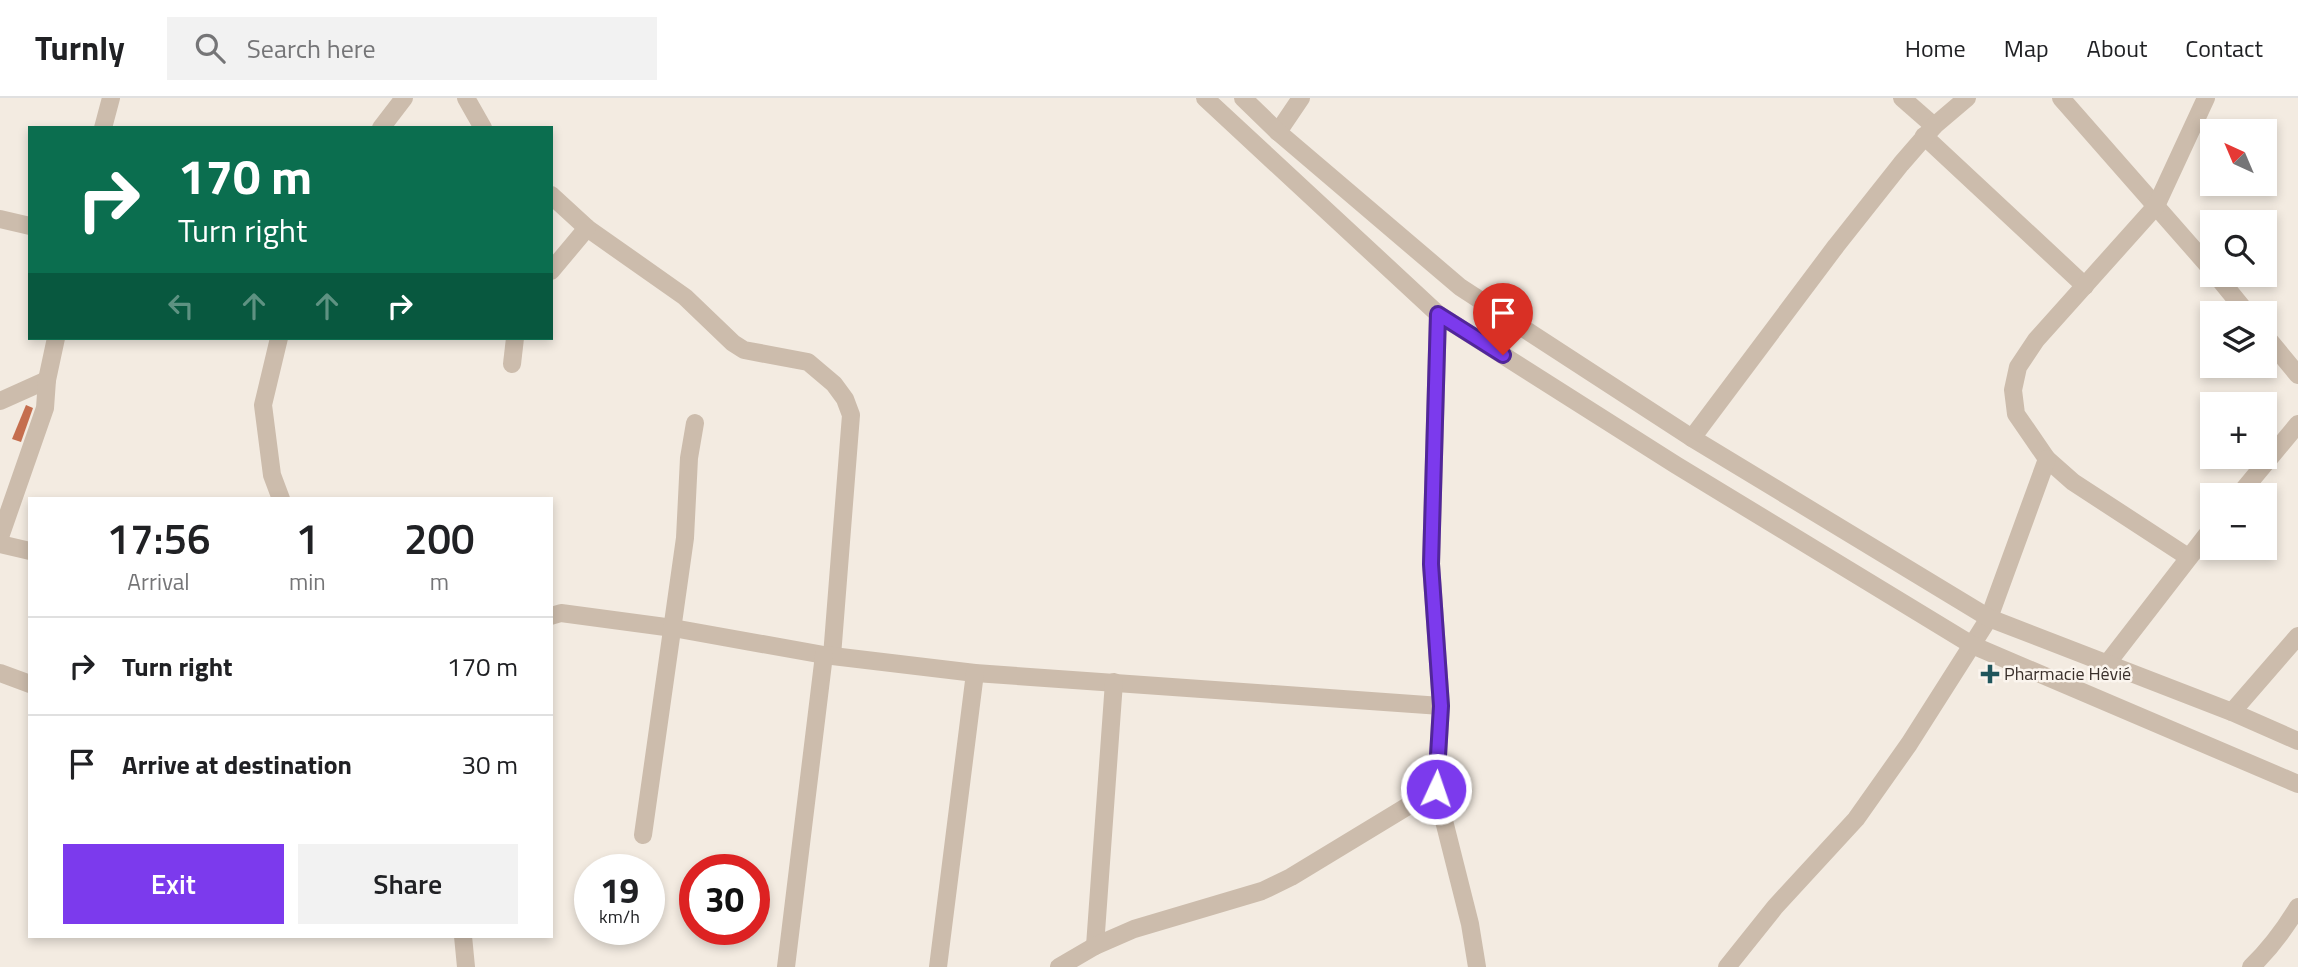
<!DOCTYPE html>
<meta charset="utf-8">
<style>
body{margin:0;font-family:"Titillium Web",sans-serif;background:#f2f2f2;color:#202124;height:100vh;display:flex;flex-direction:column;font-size:26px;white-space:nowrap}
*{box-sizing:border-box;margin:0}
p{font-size:23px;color:#757577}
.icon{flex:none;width:38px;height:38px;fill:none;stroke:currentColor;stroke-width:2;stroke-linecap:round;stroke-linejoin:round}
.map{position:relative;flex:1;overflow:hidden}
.panel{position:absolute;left:28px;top:399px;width:525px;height:441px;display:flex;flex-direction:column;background:#fff;border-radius:0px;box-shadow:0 4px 10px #0003}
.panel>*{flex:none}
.banner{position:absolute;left:28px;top:28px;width:525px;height:214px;border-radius:0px;box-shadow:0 4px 10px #0003;background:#0b6e4f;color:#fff;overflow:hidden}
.needle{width:46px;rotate:316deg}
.tools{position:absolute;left:2200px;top:21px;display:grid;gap:14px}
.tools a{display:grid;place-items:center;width:77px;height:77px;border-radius:0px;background:#fff;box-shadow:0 4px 10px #0003;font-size:35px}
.speed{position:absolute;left:574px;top:756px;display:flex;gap:14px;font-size:35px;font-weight:700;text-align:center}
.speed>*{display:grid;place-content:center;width:91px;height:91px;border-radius:50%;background:#fff;box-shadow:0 4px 10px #0003;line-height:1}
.speed small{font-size:18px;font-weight:400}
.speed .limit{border:10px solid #d22;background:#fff;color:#111}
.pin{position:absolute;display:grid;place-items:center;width:60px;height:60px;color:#fff;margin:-72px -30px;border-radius:50% 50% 50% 0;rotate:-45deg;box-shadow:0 0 7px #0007}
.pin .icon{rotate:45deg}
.me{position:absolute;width:77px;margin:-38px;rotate:3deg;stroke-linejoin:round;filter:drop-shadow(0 0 5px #0008)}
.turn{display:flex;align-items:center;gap:24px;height:147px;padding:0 35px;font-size:32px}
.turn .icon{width:91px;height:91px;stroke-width:2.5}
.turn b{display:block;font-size:49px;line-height:60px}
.lanes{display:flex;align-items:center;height:66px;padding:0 35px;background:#0003;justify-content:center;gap:35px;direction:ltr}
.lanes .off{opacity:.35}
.eta{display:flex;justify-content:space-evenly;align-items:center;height:119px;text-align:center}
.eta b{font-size:42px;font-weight:600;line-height:49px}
.action{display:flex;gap:14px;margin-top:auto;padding:14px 35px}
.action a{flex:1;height:80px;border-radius:0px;background:#7c3aed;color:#fff;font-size:28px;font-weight:600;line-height:80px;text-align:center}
.action a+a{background:#f2f2f2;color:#202124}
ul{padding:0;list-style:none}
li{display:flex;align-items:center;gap:21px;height:98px;padding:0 35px;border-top:2px solid #e0e0e0}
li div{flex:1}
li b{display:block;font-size:26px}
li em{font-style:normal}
header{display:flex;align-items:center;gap:42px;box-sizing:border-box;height:98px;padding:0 35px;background:#fff;border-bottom:2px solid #e0e0e0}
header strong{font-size:33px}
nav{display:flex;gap:38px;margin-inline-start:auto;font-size:24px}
.search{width:490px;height:63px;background:#f2f2f2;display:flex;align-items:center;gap:18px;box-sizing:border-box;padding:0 24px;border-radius:0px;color:#757577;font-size:26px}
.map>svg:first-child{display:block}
</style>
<header>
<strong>Turnly</strong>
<div class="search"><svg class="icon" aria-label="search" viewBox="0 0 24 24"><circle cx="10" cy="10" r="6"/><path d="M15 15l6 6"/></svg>Search here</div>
<nav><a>Home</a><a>Map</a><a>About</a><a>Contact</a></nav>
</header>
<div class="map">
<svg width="2298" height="869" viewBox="0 0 2298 869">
<rect width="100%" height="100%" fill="#f3ebe1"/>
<!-- building -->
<polygon fill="#c56e4e" points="26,307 33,310 21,344 12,341"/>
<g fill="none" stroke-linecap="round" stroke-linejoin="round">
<!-- minor -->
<g stroke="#ccbcac" stroke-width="18">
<polyline points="466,0 483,30"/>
<polyline points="1902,0 1934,28"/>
<polyline points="2061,0 2212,172"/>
<polyline points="103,30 111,0"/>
<polyline points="381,30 404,0"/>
<polyline points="1278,34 1301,0"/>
<polyline points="1924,38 2085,188"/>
<polyline points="551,97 587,130 685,199 733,245 744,252 808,264 834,286 845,301 851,317 832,558"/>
<polyline points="0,121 30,128"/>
<polyline points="551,173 587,130"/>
<polyline points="2216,177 2247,215"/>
<polyline points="1438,216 1431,466 1441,608 1436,691 1470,826 1477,869"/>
<polyline points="2264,236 2298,277"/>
<polyline points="279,240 263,307 272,377 281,401"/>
<polyline points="512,266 515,240"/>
<polyline points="0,303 47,282"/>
<polyline points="1692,340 1836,148 1901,66 1934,28 1967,0"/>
<polyline points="2239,397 2298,326"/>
<polyline points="0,439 45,310 47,282 56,240"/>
<polyline points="0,446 30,453"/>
<polyline points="2188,459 2073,384 2047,361 2016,316 2013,292 2018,269 2036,242 2156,108 2206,0"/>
<polyline points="551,518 561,515 673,530 824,557 975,575 1441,608"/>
<polyline points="2106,567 2212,430"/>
<polyline points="0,575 30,586"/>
<polyline points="2232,614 2298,538"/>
<polyline points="643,737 685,440 689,360 695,325"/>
<polyline points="463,838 466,869"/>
<polyline points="1095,848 1114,584"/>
<polyline points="786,869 824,557"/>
<polyline points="938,869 975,575"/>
<polyline points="1059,869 1095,848 1134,831 1262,793 1291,779 1436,691"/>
<polyline points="1727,869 1775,809 1856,721 1909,646 1972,547 1989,520 2047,361"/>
<path d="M 2251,869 C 2270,851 2284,832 2298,809"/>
</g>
<!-- tertiary -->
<g stroke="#ccbcac" stroke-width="18">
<polyline points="1205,0 1438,216 1676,367 1972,547 2298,686"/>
<polyline points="1243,0 1278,34 1460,189 1692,340 1989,520 2232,614 2298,643"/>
</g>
</g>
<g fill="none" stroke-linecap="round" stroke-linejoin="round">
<!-- route casing -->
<g stroke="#51269a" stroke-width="18">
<polyline id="route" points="1436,691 1441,608 1431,466 1438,216 1503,257"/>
</g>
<!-- route -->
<use href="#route" stroke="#7c3aed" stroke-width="12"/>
</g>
<!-- markers -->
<path fill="#20565c" stroke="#fbf5ee" stroke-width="2.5" d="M1986.5 565.5h7v7h7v7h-7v7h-7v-7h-7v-7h7z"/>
<g text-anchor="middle" stroke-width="5" stroke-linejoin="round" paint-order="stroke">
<!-- poi labels -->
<g font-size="18" fill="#3a302b" stroke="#fbf5ee" text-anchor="start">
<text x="2004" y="582">Pharmacie Hêvié</text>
</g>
</g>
</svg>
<div class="tools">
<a><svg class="needle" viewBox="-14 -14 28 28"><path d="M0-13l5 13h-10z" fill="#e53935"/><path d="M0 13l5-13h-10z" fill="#757577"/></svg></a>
<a><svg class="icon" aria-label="search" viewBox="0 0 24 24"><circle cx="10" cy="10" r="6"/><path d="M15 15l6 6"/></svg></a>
<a><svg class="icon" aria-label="layers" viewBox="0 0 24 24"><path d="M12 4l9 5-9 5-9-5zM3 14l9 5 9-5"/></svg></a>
<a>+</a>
<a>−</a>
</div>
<div class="speed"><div>19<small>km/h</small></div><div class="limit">30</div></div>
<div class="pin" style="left:1503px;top:257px;background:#d93025"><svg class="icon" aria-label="arrive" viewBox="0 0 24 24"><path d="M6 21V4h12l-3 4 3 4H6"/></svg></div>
<svg class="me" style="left:1436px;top:691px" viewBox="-20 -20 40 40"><circle r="17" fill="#7c3aed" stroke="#fff" stroke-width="3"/><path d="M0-11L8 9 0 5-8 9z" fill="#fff"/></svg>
<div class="banner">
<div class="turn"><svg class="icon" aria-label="right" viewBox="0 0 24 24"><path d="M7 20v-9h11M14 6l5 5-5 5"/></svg><div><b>170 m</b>Turn right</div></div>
<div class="lanes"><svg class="icon off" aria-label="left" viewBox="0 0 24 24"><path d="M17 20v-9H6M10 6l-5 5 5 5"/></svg><svg class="icon off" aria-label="ahead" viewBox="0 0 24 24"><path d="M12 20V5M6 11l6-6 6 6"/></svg><svg class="icon off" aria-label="ahead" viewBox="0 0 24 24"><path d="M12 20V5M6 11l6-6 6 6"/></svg><svg class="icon" aria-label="right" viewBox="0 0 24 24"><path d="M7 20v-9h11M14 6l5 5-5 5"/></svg></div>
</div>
<section class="panel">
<div class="eta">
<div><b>17:56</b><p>Arrival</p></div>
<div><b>1</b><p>min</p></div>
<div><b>200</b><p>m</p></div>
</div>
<ul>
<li><svg class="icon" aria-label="right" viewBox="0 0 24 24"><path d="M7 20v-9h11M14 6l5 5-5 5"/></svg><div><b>Turn right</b></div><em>170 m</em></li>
<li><svg class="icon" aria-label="arrive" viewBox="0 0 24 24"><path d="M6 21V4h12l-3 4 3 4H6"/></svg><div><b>Arrive at destination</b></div><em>30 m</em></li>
</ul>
<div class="action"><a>Exit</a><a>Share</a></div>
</section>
</div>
